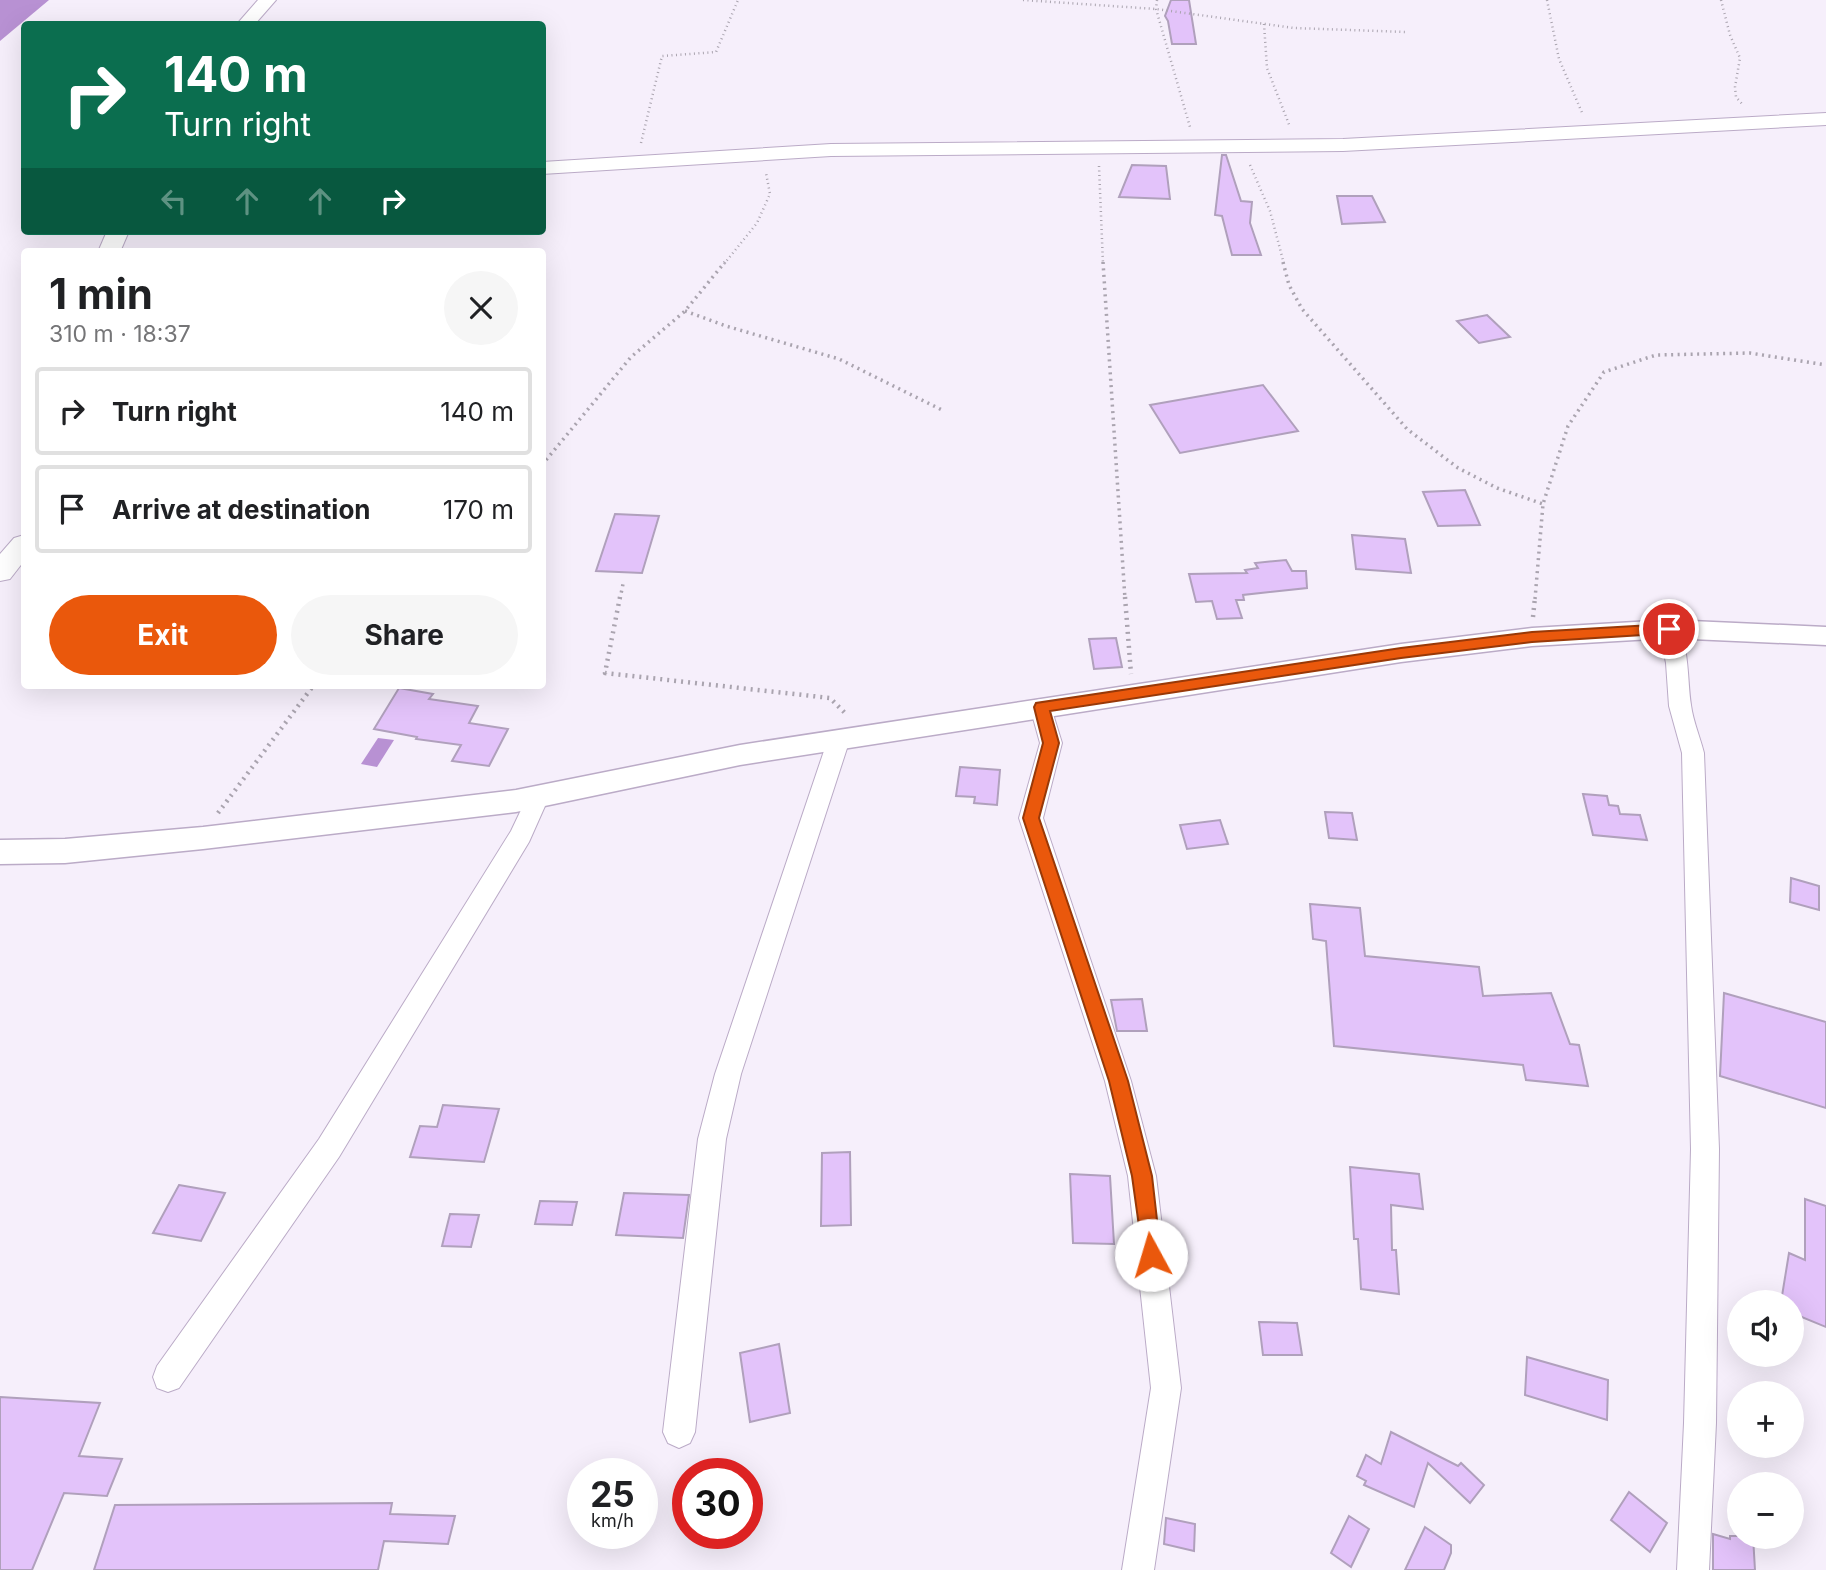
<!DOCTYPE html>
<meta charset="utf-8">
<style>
body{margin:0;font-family:Inter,sans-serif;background:#f6f6f6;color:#202124;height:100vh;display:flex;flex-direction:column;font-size:26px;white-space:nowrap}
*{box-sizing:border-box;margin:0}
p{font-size:23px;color:#757577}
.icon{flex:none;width:38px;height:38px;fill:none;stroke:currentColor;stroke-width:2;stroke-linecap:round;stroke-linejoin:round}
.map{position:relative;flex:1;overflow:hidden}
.panel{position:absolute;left:21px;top:248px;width:525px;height:441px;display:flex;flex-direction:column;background:#fff;border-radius:7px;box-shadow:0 7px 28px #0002}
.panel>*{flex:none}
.hud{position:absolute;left:21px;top:21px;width:525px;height:214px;border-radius:7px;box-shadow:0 7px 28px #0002;background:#0b6e4f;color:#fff;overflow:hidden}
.tools{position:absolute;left:1727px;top:1290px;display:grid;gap:14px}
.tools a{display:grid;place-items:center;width:77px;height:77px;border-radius:50%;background:#fff;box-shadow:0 7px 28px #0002;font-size:35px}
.speed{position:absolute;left:567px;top:1458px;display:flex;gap:14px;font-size:35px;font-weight:700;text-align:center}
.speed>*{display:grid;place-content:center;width:91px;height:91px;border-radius:50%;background:#fff;box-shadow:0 7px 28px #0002;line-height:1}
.speed small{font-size:18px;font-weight:400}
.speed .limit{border:10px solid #d22;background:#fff;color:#111}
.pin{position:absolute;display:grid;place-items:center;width:60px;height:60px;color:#fff;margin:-30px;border:4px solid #fff;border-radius:50%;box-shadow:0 2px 7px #0007}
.me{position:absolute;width:77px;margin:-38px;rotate:354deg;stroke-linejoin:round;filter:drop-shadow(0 0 5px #0008)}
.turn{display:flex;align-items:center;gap:24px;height:147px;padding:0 28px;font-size:32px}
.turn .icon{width:91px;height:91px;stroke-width:2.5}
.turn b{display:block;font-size:49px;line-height:60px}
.lanes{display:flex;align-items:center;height:66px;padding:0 28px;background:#0003;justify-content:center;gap:35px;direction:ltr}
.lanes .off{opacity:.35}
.round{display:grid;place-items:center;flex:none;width:74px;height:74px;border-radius:37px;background:#f6f6f6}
.summary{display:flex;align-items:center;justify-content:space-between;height:119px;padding:0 28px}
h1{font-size:42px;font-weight:700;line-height:52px}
.cta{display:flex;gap:14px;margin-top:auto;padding:14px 28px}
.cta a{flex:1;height:80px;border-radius:42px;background:#ea580c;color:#fff;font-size:28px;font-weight:700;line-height:80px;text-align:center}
.cta a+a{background:#f6f6f6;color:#202124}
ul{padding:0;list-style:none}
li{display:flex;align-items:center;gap:21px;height:88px;margin:0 14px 10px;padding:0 14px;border:4px solid #e0e0e0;border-radius:7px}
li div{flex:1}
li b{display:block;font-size:26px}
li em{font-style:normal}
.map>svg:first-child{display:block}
</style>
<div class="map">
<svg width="1826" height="1570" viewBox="0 0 1826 1570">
<rect width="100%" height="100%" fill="#f6effb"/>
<!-- water -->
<g fill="#b891d3">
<polygon points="0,0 49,0 0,41"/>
<polygon points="378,738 394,740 377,767 361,764"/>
</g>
<!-- building -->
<g fill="#e3c3fa" stroke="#b0a0bc" stroke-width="2">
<polygon points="1171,0 1189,0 1196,44 1172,44 1168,21 1165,16"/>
<polygon points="1222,155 1226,155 1241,201 1252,202 1250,223 1261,255 1232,255 1222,216 1215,215"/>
<polygon points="1132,165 1166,166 1170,199 1119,197"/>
<polygon points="1337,196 1372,196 1385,222 1342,224"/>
<polygon points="1487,315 1510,337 1479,343 1457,321"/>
<polygon points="1263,385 1298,431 1180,453 1150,405"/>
<polygon points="1465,490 1480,525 1438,526 1423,492"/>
<polygon points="615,514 659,516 642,573 596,571"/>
<polygon points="1352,535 1405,539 1411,573 1356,569"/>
<polygon points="1286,560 1292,571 1306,571 1307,588 1243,595 1244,600 1236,600 1242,618 1217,619 1212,601 1196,602 1189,574 1247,573 1245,570 1258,568 1255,563"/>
<polygon points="1116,638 1122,667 1094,669 1089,639"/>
<polygon points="399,688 433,694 429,699 478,706 469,723 508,729 489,766 452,761 461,745 416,739 417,737 374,729"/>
<polygon points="960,767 1000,770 997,805 974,803 975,797 956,796"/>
<polygon points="1583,794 1607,796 1609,805 1618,806 1620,814 1640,815 1647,840 1593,835"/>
<polygon points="1325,812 1352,813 1357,840 1329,838"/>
<polygon points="1220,820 1228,844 1187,849 1180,825"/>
<polygon points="1791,878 1819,886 1819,910 1790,902"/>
<polygon points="1310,904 1360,908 1365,956 1479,967 1483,996 1551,993 1570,1044 1579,1045 1588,1086 1526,1080 1523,1065 1334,1046 1326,941 1313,939"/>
<polygon points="1724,993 1826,1022 1826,1108 1720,1076"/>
<polygon points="1142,999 1147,1031 1117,1031 1111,1000"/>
<polygon points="443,1105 499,1109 484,1162 410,1157 420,1126 437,1127"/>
<polygon points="850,1152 851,1225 821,1226 822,1153"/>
<polygon points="1350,1167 1419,1174 1423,1209 1391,1205 1392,1250 1396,1250 1399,1294 1361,1289 1358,1239 1354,1239"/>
<polygon points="1070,1174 1110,1176 1114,1244 1073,1243"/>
<polygon points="179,1185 225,1193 201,1241 153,1233"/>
<polygon points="624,1193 689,1195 683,1238 616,1235"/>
<polygon points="1805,1199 1826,1206 1826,1327 1792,1313 1792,1302 1781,1302 1789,1253 1805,1260"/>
<polygon points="540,1201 577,1202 572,1225 535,1224"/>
<polygon points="450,1214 479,1215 471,1247 442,1246"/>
<polygon points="1259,1322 1297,1323 1302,1355 1263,1355"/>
<polygon points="779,1344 790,1413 750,1422 740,1353"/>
<polygon points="1527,1357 1608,1380 1607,1420 1525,1395"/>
<polygon points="0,1397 100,1403 79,1456 122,1459 107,1496 64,1493 32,1570 0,1570"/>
<polygon points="1391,1432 1458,1466 1461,1463 1484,1485 1470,1503 1428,1463 1414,1507 1364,1485 1366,1481 1357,1476 1366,1455 1381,1464"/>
<polygon points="1629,1492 1667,1523 1650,1552 1611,1520"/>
<polygon points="392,1503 390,1514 455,1516 448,1544 384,1541 378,1570 94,1570 115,1505"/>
<polygon points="1349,1516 1369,1529 1351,1567 1331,1553"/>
<polygon points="1166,1518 1195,1524 1194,1551 1164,1544"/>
<polygon points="1425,1527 1451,1545 1451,1553 1444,1570 1405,1570"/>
<polygon points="1713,1534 1730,1539 1730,1536 1753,1536 1755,1570 1713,1570"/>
</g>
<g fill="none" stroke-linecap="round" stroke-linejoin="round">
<!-- minor casing -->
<g stroke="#bbabc7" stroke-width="2">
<g id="minor">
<path d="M 1669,622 L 1676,624 C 1690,648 1687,679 1691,705 C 1693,721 1700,737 1704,753 L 1719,1149 L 1716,1423 L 1709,1570 L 1677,1570 L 1684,1423 L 1691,1149 L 1682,753 L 1669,706 L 1666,663 L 1659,629 L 1662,624 Z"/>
<polygon points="1041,699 1049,701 1062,743 1043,818 1131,1081 1156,1176 1181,1388 1154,1570 1122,1570 1151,1388 1128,1176 1105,1081 1019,818 1040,743 1030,707 1033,701"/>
<polygon points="839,731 847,733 850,739 741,1074 726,1139 695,1432 690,1443 679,1448 668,1443 663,1432 698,1139 715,1074 828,739 831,733"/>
<polygon points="538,788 546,791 549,797 529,842 339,1157 179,1388 168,1392 157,1388 153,1377 157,1366 319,1139 511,831 530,791"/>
</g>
</g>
<!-- tertiary casing -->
<g stroke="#bbabc7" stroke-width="3">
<polygon id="tertiary" points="1669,620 1826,627 1826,645 1669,638 1532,646 1401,662 740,765 516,812 203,849 65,863 0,864 0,840 65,839 203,827 516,790 740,745 1401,644 1532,628"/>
</g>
<!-- secondary casing -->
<g stroke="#bbabc7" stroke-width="2">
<g id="secondary">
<polygon points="258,0 276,0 255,24 237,24"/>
<polygon points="1826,113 1826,125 1343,151 831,156 542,174 542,162 831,144 1343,139"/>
<polygon points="107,231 129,231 120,252 98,252"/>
<polygon points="24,535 24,561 10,579 0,581 0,554 14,538"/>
</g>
</g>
<!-- path-far2 -->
<g stroke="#aaa4af" stroke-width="2.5" stroke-dasharray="1 3.5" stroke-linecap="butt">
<polyline points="1023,0 1156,9 1294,28 1406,32"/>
<polyline points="1157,0 1156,9 1190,127"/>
<polyline points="1547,0 1559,59 1583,115"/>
<polyline points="1721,0 1730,35 1740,58 1735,87 1736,97 1743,105"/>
<polyline points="1264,24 1267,68 1290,127"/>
<polyline points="641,143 662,56 716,52 738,0"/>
<polyline points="1250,165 1270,211 1284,264"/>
<polyline points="1099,166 1103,264"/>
<polyline points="724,264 757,223 770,194 766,173"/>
</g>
<!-- path-far1 -->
<g stroke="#aaa4af" stroke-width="3.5" stroke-dasharray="2 4.5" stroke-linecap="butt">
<polyline points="1103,262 1125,599"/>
<polyline points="1283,262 1289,285 1302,309 1407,429 1458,468 1497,488 1543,504"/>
<polyline points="685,311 726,326 839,359 944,411"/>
<polyline points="542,465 631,357 685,311 725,262"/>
<polyline points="620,599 623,584"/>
<polyline points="1535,599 1543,504 1568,426 1604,372 1656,355 1750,353 1826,365"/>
</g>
<!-- path -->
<g stroke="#aaa4af" stroke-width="4.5" stroke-dasharray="2 5" stroke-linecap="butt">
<polyline points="620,597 605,673 830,698 846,714"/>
<polyline points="1125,597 1131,674"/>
<polyline points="1533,617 1535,597"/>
<polyline points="218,813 313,686"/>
</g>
<!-- minor -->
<use href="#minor" fill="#fff" fill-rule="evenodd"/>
<!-- tertiary -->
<use href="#tertiary" fill="#fff" fill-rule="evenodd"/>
<!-- secondary -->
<use href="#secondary" fill="#fff" fill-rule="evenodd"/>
</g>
<!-- route -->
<polygon fill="#ea580c" stroke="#983908" stroke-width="2" points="1669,624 1674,626 1676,629 1674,633 1532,642 1401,658 1050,711 1059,743 1039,818 1128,1081 1152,1176 1161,1255 1158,1262 1151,1265 1144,1262 1132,1176 1109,1081 1023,818 1043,743 1034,707 1036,703 1401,648 1532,632"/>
</svg>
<div class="tools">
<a><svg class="icon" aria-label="sound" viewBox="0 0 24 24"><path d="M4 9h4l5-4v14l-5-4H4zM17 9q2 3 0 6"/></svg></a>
<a>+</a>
<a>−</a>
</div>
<div class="speed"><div>25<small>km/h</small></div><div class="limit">30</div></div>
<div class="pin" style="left:1669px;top:629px;background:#d93025"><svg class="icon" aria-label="arrive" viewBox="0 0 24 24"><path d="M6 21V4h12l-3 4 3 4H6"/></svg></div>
<svg class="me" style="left:1151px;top:1255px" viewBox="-20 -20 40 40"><circle r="19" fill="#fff"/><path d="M0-13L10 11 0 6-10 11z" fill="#ea580c"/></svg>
<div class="hud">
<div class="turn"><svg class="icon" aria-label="right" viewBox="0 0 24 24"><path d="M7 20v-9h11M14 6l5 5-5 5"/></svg><div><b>140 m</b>Turn right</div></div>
<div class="lanes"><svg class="icon off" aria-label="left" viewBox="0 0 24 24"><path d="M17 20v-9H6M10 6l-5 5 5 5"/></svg><svg class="icon off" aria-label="ahead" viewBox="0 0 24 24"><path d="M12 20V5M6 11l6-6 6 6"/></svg><svg class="icon off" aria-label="ahead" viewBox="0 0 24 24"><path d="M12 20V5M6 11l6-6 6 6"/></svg><svg class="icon" aria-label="right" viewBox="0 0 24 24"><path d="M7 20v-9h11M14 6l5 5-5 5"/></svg></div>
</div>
<section class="panel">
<div class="summary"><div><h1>1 min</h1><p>310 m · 18:37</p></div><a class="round"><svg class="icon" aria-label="close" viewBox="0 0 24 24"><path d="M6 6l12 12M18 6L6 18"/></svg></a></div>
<ul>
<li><svg class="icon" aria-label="right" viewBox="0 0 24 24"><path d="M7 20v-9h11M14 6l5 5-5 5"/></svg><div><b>Turn right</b></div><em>140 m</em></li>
<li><svg class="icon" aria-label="arrive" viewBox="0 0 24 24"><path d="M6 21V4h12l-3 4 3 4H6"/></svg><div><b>Arrive at destination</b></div><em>170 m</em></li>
</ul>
<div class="cta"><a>Exit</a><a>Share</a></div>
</section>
</div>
